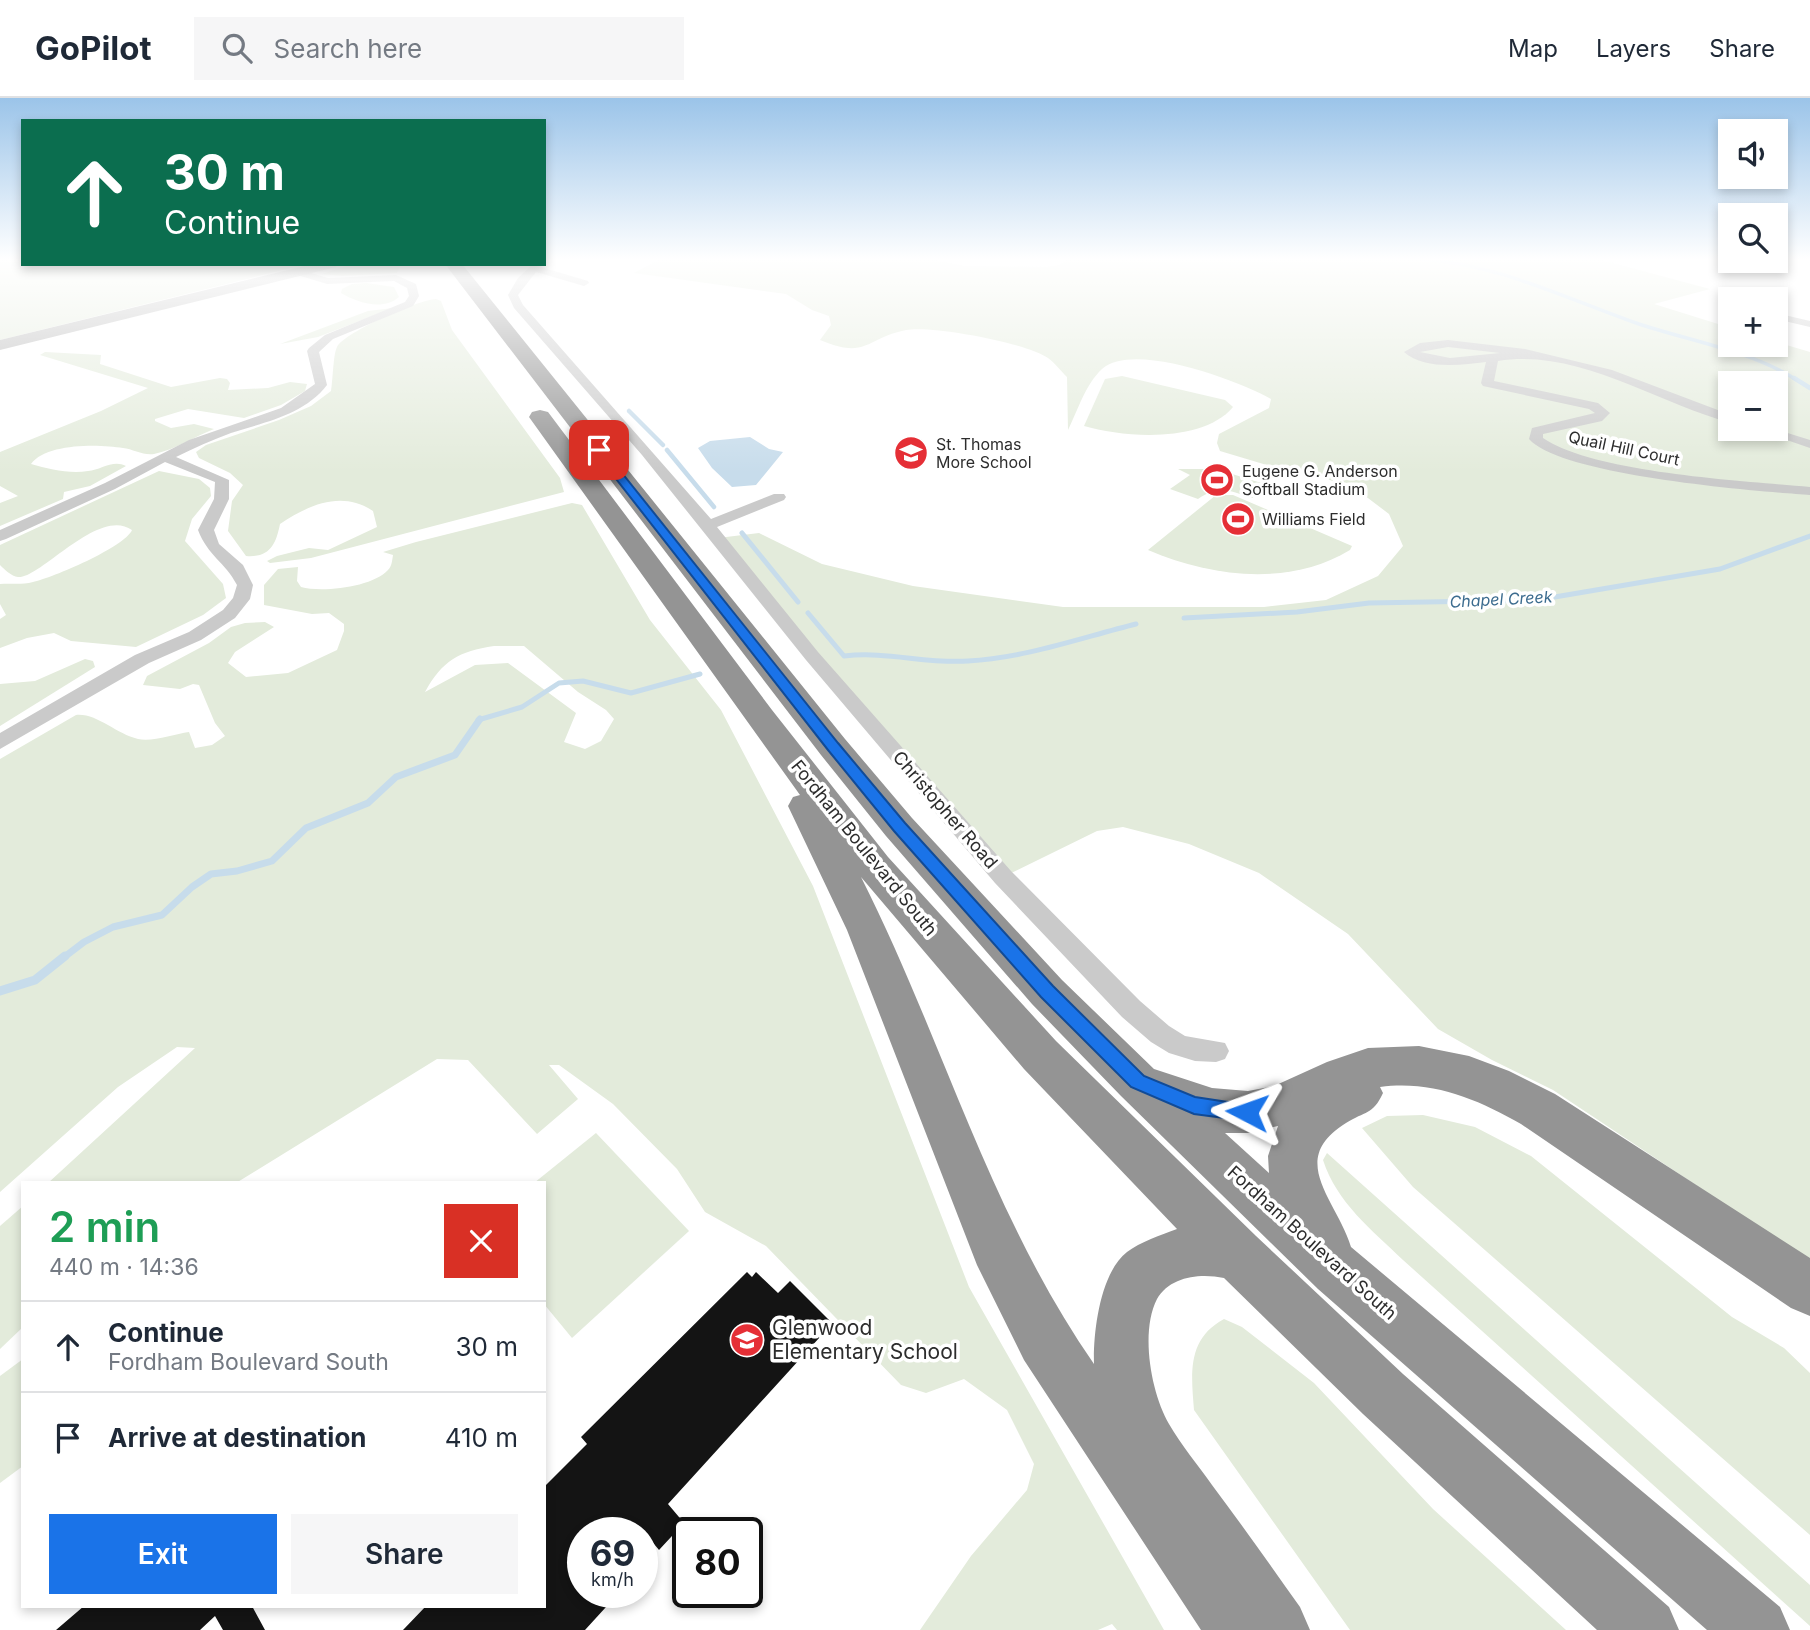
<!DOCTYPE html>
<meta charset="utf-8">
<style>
body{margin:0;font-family:Inter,sans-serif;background:#f6f6f7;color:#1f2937;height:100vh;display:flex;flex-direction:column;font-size:26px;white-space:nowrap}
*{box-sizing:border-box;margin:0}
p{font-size:23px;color:#747a83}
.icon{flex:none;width:38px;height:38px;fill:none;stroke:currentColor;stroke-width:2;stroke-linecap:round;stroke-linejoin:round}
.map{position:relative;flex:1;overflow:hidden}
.sheet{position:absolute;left:21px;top:1083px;width:525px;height:427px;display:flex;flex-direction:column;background:#fff;border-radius:0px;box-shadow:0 4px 10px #0003}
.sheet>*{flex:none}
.banner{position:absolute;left:21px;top:21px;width:525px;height:147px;border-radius:0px;box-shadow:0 4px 10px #0003;background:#0b6e4f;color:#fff;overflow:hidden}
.buttons{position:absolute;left:1718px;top:21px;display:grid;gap:14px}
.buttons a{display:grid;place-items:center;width:70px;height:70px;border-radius:0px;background:#fff;box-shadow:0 4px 10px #0003;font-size:35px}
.speed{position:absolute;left:567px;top:1419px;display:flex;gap:14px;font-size:35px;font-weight:700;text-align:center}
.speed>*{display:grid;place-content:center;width:91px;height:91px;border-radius:50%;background:#fff;box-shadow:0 4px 10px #0003;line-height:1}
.speed small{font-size:18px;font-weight:400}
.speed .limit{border:4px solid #111;border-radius:10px;background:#fff;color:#111}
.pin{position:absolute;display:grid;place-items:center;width:60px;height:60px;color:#fff;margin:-30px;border-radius:14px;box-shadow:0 4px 10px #0006}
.me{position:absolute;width:77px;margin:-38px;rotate:274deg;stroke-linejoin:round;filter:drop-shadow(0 0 5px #0008)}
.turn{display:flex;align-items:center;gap:24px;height:147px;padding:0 28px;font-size:32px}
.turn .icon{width:91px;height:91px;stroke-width:2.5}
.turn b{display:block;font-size:49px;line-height:60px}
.round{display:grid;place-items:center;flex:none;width:74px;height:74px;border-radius:0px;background:#f6f6f7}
.headline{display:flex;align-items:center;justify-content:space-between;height:119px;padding:0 28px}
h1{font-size:42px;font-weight:600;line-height:52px;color:#1e9e55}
.button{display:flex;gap:14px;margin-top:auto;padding:14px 28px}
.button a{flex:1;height:80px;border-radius:0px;background:#1a73e8;color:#fff;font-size:28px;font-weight:600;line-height:80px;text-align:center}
.button a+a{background:#f6f6f7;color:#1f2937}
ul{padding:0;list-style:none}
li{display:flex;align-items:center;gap:21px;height:91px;padding:0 28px;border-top:2px solid #e0e1e3}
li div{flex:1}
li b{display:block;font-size:26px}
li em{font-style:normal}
header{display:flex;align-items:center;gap:42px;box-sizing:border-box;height:98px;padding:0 35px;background:#fff;border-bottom:2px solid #e0e1e3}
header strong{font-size:33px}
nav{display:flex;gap:38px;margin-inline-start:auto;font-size:24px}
.search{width:490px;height:63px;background:#f6f6f7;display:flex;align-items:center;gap:18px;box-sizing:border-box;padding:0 24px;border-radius:0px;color:#747a83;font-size:26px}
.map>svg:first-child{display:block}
</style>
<header>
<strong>GoPilot</strong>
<div class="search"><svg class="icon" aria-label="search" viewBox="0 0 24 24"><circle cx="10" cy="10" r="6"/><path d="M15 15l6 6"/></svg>Search here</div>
<nav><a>Map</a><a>Layers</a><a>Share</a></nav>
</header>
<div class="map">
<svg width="1810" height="1532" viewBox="0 0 1810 1532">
<rect width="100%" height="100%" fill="#fff"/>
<!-- green -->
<g fill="#e3ebdb" fill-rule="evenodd">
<polygon points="0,161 23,161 23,166 307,166 0,242"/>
<path d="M 660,161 L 931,161 L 965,168 L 1047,169 L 1059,167 L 1068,161 L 1598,161 L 1710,191 L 1654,206 L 1731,230 L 1731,247 L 1776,247 L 1776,244 L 1810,254 L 1810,1163 L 1553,992 L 1492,962 L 1438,931 L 1348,836 L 1259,775 L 1189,746 L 1123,729 L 1097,733 L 1003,779 L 718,440 L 759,435 L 822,466 L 913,488 L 1063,509 L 1264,509 L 1326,502 L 1378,478 L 1403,448 L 1389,416 L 1360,394 L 1320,378 L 1270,368 L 1220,353 L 1217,345 L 1219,336 L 1269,310 L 1271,301 C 1239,283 1134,243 1102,271 C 1085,287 1078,312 1068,332 L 1067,279 C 1061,273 1055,265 1048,260 C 1028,245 931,227 906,232 C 865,240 868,262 820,242 L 831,227 L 829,218 L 812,212 L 786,196 L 634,175 ZM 1731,285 L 1776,285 L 1776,331 L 1731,331 Z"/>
<polygon points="353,166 400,166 400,168 397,175 342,178 322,176"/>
<path d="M 366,185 L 394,189 L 399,199 C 383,213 358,205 341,195 L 342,191 L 352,186 Z"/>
<path d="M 436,201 L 441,203 L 452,232 L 560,380 L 564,394 L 311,460 L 270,465 L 267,463 L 277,458 L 309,450 L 328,452 L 377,429 L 373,413 C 342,392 308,407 280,426 C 276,446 270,460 246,458 L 228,433 L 232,403 L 243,387 L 230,375 L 199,360 L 196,354 L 206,347 L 279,322 L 311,308 L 331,293 C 333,282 333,257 337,249 C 345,234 418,202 436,201 Z"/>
<polygon points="393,210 318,239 280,246 368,213"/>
<path d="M 45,254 L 101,257 L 100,266 L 171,289 L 220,280 L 227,281 L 230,285 L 228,292 L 268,290 L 290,284 L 307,286 L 305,293 L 281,307 L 244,320 L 188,311 L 155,321 L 155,323 L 171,330 L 194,326 L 214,331 C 196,338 174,352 154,356 C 144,358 133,351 123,350 C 99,346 46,345 31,366 C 49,371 69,376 88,373 C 101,372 113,361 126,368 L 90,388 L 64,394 L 63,401 L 0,428 L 0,405 L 18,398 L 0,388 L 0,354 L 101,313 L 148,290 L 40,257 Z"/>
<path d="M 1122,278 L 1225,302 L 1233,309 C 1203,345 1125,340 1084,328 L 1105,281 Z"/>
<path d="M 1178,371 L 1216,371 L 1271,388 L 1252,400 C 1229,392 1218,387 1198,401 L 1170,391 L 1190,377 Z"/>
<path d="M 159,373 L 199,381 L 210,390 L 211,398 L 192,421 L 185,443 L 223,486 L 226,500 L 203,517 L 136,549 L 71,543 L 54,535 L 27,540 L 0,550 L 0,521 L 6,517 L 0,506 L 0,486 C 11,485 22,487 33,484 C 52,480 125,449 132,432 C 99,408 40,481 18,479 C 11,478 5,472 0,467 L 0,447 Z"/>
<path d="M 1216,397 L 1233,397 L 1352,448 L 1350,452 C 1289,489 1211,479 1148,452 Z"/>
<path d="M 572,405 L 582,407 L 650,522 L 721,612 L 813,788 L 969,1189 L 1164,1532 L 1117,1532 L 1112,1526 L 1098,1532 L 920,1532 L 971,1458 L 1027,1392 L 1034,1366 L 1007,1312 L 964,1281 L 926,1295 L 901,1287 L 766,1148 L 705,1114 L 677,1071 L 613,1006 L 559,967 L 549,967 L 578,1001 L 537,1036 L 468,962 L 437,961 L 236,1085 L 48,1085 L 195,950 L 177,949 L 118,989 L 0,1094 L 0,661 L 76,617 C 97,615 116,636 138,641 C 153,644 174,636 189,634 L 195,650 L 212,647 L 225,638 L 215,625 L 199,587 L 193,586 L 180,591 L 143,587 L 147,578 L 209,545 L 231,529 L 245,525 L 265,524 L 274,529 L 235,554 L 228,565 L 246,579 L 288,575 L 337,552 L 344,533 L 344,526 L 329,515 L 312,516 L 264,507 L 264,487 L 278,471 L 298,469 L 297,483 L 301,489 C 322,495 373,489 388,472 C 392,468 392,463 393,457 L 383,454 L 416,444 ZM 494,548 L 524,548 L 578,594 L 606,612 L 614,621 L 601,643 L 585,651 L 564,644 L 576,615 L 508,565 L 475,567 L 425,594 C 442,563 459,553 494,548 Z"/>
<polygon points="85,561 93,563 95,569 0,628 0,586 35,583"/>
<polygon points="1423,1017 1475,1029 1531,1058 1732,1219 1784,1250 1810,1275 1810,1437 1413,1089 1362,1030 1387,1018"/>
<polygon points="596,1035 689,1133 572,1240 544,1206 544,1085 534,1085"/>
<path d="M 1327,1055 L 1810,1487 L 1810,1528 L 1403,1162 C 1372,1132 1337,1105 1323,1062 Z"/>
<polygon points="23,1108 23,1229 0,1251 0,1128"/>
<path d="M 1224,1221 L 1242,1229 L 1314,1285 L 1433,1411 L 1566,1532 L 1350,1532 L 1194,1312 C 1191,1275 1187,1241 1224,1221 Z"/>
<polygon points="23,1261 23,1368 0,1385 0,1278"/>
</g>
<!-- water -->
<polygon fill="#c7dceb" points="750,339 769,351 783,354 756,387 732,389 712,370 698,350 710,343"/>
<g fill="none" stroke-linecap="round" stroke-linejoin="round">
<!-- stream-far4 -->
<path stroke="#c7dceb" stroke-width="3.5" d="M 1421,161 C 1497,166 1565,200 1636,225 C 1689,243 1749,252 1797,282"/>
<!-- stream-far3 -->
<g stroke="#c7dceb" stroke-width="4.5">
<polyline points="1794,280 1810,290"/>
<polyline points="629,313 663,347"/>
<polyline points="667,352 714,409"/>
</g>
<!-- stream-far2 -->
<g stroke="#c7dceb" stroke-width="5">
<polyline points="742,435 798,504"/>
<path d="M 808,515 L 844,558 C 888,553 925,566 968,563 C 1025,560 1080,540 1136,526"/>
<polyline points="1184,520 1297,514 1369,505 1537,502 1720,471 1810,438"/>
<polyline points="478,622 522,609 559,585 583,583 631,595 700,576"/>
</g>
<!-- stream-far1 -->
<polyline stroke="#c7dceb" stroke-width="7" points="63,860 84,844 113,829 162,817 192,789 211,776 237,773 272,763 306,730 368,705 396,679 455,657 480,621"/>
<!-- stream -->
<polyline stroke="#c7dceb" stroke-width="9" points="0,893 35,882 65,858"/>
</g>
<!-- building -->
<g fill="#141414">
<polygon points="747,1174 752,1179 756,1174 778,1195 790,1183 830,1223 818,1236 820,1239 668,1406 684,1425 659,1452 645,1435 583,1435 583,1494 596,1494 606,1509 585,1532 403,1532 426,1508 544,1508 544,1389 587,1346 581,1339"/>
<polygon points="84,1508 252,1508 265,1532 223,1532 215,1518 200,1532 56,1532"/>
</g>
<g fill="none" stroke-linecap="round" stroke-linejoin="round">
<!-- street -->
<g fill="#cacaca" fill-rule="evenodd">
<polygon points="533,166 544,166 541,169 588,183 589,185 584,188 536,174 518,197 523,207 711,421 774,396 784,396 786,399 784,402 717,429 818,554 1011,773 1140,903 1169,928 1185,938 1225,945 1229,953 1225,961 1216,964 1195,963 1169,955 1151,944 1122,919 995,785 806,562 642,357 514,210 508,197 518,180"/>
<path d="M 298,171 L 328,180 L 396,177 L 416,186 L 419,198 L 413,208 L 333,241 L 319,254 L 327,287 C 304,317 265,324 231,335 C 212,342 194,350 176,359 L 229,382 L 229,401 L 214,432 L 219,446 L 243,467 L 253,487 L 250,501 L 235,520 L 201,542 L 149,565 L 0,651 L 0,635 L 135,557 L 189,534 L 223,512 L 233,500 L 237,487 C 225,464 208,458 198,432 L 214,401 L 215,384 L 165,364 L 115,391 L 6,441 L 0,443 L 0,432 L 105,385 L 189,342 L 281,310 L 315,286 L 307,253 L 309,250 L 325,237 L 405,204 L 409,198 L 407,190 L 394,183 L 327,186 L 294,176 L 293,174 Z"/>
<polygon points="1776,215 1810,223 1810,229 1776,221"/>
<path d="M 1448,242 L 1525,251 L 1612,272 L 1731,317 L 1731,325 C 1656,305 1579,250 1498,263 L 1494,283 L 1598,305 L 1610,315 L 1602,323 L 1543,336 L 1543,340 C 1594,375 1745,383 1810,389 L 1810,397 C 1755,393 1562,378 1529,341 L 1532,330 L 1595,315 L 1589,311 L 1483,288 L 1481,285 L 1486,264 C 1461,267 1424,272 1404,254 L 1420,245 ZM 1448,249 L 1500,255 L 1450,260 L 1420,254 Z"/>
<polygon points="1755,331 1775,331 1810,342 1810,350"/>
</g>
<!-- secondary -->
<polygon fill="#b7b7b7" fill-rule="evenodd" points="313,166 338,166 336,169 0,252 0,242"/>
<!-- highway -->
<g fill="#949494" fill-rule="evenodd">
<path d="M 445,166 L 462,166 L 845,641 L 912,720 L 1062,882 L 1154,971 L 1212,990 L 1248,993 L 1274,988 L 1327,964 L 1368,950 L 1419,948 L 1469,958 L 1509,973 L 1555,996 L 1810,1160 L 1810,1218 L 1791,1210 L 1521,1026 C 1477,1001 1432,982 1380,989 L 1383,995 C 1373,1017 1365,1013 1346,1025 C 1286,1062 1337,1102 1351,1149 L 1780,1509 L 1790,1532 L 1707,1532 L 1318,1191 L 1121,998 L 1032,906 L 886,738 L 821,657 ZM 1278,1028 L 1268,1058 L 1269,1075 L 1225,1035 L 1248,1035 Z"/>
<path d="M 540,312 L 548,314 L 772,612 L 888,759 L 1056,943 L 1256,1138 L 1403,1276 L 1669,1509 L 1679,1532 L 1597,1532 L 1363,1316 L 1224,1180 C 1201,1175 1170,1178 1157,1201 C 1140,1234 1151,1295 1169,1326 C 1181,1347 1198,1367 1212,1387 C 1242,1427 1271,1468 1300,1509 L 1310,1532 L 1201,1532 L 1024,1262 L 977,1167 L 847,832 L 788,708 L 793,699 L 800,697 L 529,319 L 532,314 ZM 861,779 L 1024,971 L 1177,1131 C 1161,1137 1140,1144 1127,1154 C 1100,1175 1093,1235 1094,1266 C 989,1115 943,941 861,779 Z"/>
</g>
</g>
<!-- sky -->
<linearGradient id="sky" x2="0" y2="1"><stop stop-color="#9bc4e9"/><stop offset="0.43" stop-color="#fff"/><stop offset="1" stop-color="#fff" stop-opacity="0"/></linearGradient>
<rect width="1810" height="375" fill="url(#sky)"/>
<!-- route -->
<polygon fill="#1a73e8" stroke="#114b97" stroke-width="2" points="599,349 602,350 838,645 905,725 1053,888 1144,978 1195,999 1254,1008 1257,1014 1254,1021 1247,1023 1194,1016 1131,989 1041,899 894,733 828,652 595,354 594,352"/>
<!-- icons -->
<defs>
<g id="school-disc" transform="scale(1.75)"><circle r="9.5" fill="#e52f36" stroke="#fff"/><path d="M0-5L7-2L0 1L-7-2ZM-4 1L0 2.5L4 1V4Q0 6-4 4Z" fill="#fff"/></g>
<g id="stadium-disc" transform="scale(1.75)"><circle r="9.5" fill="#e52f36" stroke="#fff"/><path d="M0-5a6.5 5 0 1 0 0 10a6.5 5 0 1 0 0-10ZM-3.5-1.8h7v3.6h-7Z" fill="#fff"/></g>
</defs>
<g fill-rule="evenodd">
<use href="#school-disc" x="911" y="355"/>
<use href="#stadium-disc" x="1217" y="382"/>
<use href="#stadium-disc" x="1238" y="421"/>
<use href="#school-disc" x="747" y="1242"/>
</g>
<g text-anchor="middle" stroke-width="7" stroke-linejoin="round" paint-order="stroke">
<!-- far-poi labels -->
<g font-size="16" fill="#2d2d2d" stroke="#fff" text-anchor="start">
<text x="936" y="352">St. Thomas<tspan x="936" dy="18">More School</tspan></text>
<text x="1242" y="379">Eugene G. Anderson<tspan x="1242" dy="18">Softball Stadium</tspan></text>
<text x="1262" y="427">Williams Field</text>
</g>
<!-- far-street labels -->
<g font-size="16" fill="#2d2d2d" stroke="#fff">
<text transform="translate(1624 350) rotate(12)" y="6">Quail Hill Court</text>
</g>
<!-- far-water labels -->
<g font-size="16" font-style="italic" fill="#3c6c8f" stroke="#fff">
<text transform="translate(1501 501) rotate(-3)" y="6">Chapel Creek</text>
</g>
<!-- street labels -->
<g font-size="18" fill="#2d2d2d" stroke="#fff">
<text transform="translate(945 712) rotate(49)" y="6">Christopher Road</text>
<text transform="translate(864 750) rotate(51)" y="6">Fordham Boulevard South</text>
<text transform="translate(1312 1145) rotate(42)" y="6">Fordham Boulevard South</text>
</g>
<!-- near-poi labels -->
<g font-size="21" fill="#2d2d2d" stroke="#fff" text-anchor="start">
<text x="772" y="1237">Glenwood<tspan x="772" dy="24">Elementary School</tspan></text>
</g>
</g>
</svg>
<div class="buttons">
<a><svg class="icon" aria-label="sound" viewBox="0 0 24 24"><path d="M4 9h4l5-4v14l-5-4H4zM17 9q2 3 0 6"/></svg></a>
<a><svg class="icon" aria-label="search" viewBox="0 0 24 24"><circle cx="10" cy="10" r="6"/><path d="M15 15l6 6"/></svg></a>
<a>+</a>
<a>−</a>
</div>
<div class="speed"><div>69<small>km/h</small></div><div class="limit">80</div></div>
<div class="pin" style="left:599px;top:352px;background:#d93025"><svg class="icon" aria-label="arrive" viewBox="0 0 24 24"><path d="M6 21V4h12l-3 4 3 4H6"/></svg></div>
<svg class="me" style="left:1247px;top:1014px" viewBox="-20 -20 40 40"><path d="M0-17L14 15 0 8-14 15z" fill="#1a73e8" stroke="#fff" stroke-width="4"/></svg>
<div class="banner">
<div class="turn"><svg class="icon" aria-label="ahead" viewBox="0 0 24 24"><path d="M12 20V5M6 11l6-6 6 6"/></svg><div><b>30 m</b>Continue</div></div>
</div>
<section class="sheet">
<div class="headline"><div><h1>2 min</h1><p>440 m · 14:36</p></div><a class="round" style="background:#d93025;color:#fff"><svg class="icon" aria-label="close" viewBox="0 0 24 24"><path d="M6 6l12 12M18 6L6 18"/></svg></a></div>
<ul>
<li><svg class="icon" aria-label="ahead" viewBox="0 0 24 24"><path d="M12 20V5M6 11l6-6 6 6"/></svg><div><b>Continue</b><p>Fordham Boulevard South</p></div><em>30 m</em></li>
<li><svg class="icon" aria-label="arrive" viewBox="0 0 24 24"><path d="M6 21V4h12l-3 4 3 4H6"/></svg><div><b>Arrive at destination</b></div><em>410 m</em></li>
</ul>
<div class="button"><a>Exit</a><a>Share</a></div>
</section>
</div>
